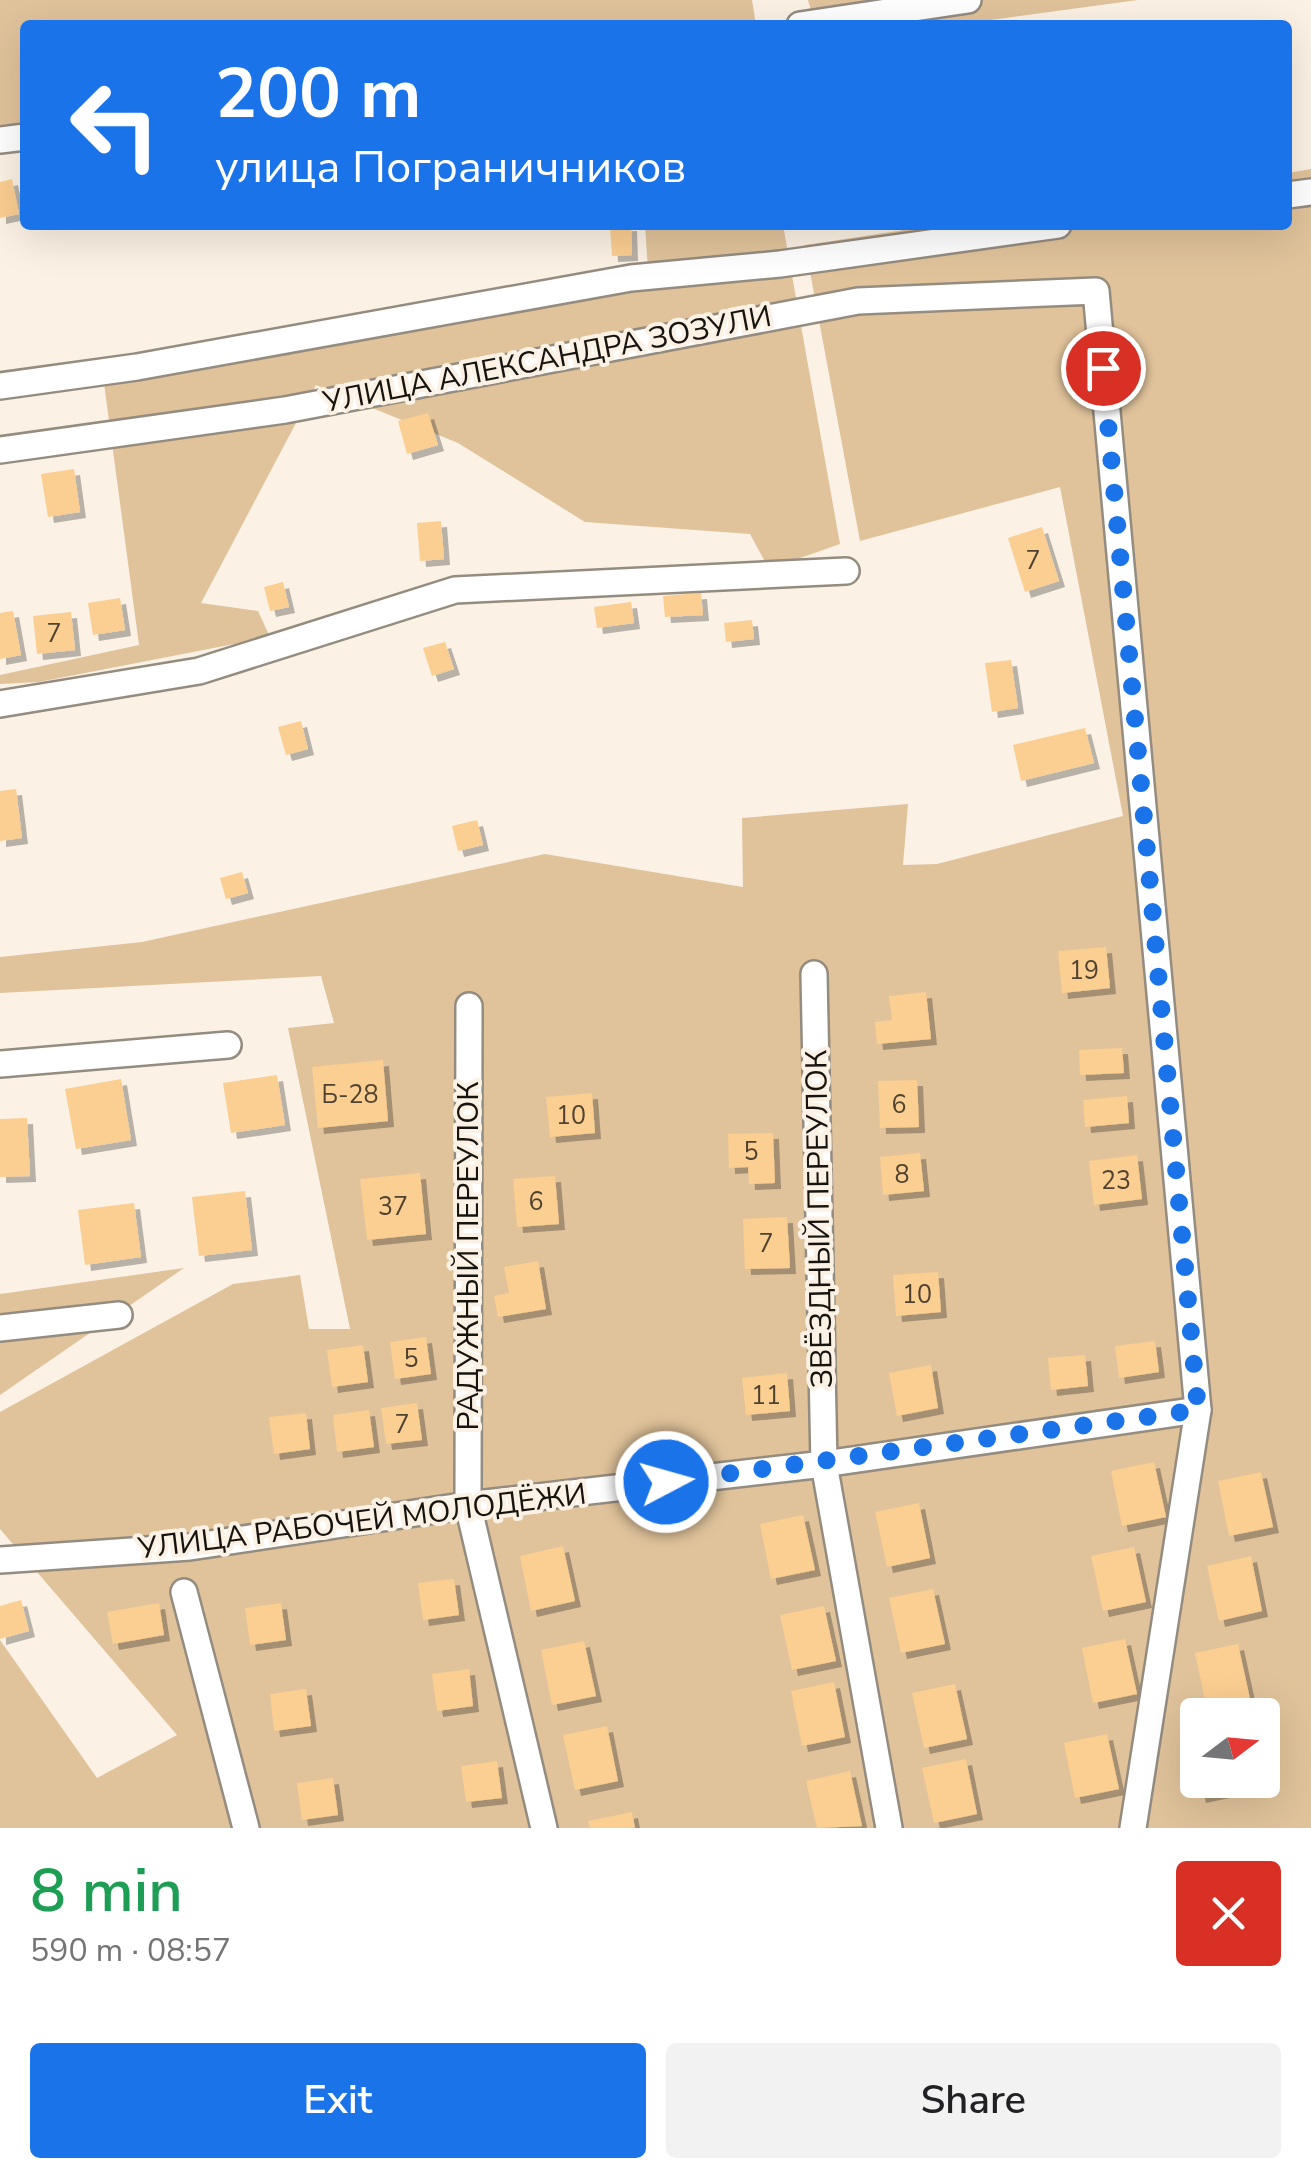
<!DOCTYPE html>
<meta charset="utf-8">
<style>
body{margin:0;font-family:"Nunito Sans",sans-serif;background:#f2f2f2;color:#202124;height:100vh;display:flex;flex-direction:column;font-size:38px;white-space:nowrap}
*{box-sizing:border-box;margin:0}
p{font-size:32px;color:#757577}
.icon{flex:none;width:55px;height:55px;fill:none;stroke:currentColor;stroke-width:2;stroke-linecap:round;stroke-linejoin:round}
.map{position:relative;height:1828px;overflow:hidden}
.drawer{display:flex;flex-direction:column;background:#fff;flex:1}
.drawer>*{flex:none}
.top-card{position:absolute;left:20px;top:20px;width:1272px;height:210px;border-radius:10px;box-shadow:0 10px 40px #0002;background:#1a73e8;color:#fff;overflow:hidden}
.needle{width:65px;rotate:74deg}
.tools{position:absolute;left:1180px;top:1698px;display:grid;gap:20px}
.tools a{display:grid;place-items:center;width:100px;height:100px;border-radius:10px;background:#fff;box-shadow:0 10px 40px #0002;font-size:50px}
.pin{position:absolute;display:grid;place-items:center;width:85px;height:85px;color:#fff;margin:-42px;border:5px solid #fff;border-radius:50%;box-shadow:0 2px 10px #0007}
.me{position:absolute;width:110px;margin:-55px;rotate:84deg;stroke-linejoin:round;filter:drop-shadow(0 0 8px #0008)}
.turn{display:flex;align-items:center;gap:35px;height:210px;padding:0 30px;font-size:45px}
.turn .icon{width:130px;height:130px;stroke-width:2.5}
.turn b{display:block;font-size:70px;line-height:85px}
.round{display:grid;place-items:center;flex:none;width:105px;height:105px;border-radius:10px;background:#f2f2f2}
.overview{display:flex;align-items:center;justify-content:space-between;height:170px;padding:0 30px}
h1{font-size:60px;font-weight:600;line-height:75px;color:#1e9e55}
.button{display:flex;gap:20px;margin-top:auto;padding:20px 30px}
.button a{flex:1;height:115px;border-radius:10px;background:#1a73e8;color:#fff;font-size:40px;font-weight:600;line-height:115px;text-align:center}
.button a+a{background:#f2f2f2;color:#202124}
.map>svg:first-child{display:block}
</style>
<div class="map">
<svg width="1311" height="1828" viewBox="0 0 1311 1828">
<defs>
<filter id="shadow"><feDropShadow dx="6" dy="6" stdDeviation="0" flood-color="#0004"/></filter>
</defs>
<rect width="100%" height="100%" fill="#fbf1e4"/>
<!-- green -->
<g fill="#e0c39b" fill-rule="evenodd">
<polygon points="0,0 752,0 756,25 25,25 25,142 0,145"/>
<polygon points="808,0 1138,0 954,25 815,25"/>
<path d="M 1311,169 L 1311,1828 L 0,1828 L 0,1640 L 97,1778 L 177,1735 L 0,1529 L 0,1412 L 233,1284 L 300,1275 L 309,1329 L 350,1329 L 288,1028 L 334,1023 L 321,976 L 0,993 L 0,957 L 142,942 L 545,854 L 743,887 L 742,818 L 908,804 L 903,865 L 937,864 L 1123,816 L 1060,487 L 860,541 L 805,245 L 937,225 L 1288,225 L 1288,173 ZM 1198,1715 L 1262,1715 L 1262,1780 L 1198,1780 Z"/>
<polygon points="645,225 783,225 840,544 769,569 750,534 585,522 458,443 316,385 201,603 258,611 270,637 39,682 0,684 0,675 139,645 101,361 648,270"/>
<polygon points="184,1268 0,1395 0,1294"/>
</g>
<!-- building -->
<g fill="#fbce91" filter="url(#shadow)">
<polygon points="12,179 19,214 0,218 0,182"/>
<polygon points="631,225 632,255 612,256 610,226"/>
<polygon points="428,413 438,445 407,454 398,421"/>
<polygon points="74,469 80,512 48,517 41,474"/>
<polygon points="441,521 444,559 420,561 417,523"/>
<polygon points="1042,527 1059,581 1025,592 1008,538"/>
<polygon points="283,582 289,607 270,611 264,587"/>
<polygon points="701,593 703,615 665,617 663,596"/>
<polygon points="120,598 125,630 93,635 88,603"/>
<polygon points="631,602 634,623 597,628 594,607"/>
<polygon points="13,611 21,655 0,659 0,613"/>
<polygon points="71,612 75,650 37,654 33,616"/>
<polygon points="752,620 754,639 726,642 724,623"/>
<polygon points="445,642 454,669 432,676 423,648"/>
<polygon points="1011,660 1018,708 992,712 985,663"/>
<polygon points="301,721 308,749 286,755 278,727"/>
<polygon points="1085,728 1094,763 1021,781 1013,745"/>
<polygon points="16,789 22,838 0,841 0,791"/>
<polygon points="477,820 483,845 458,851 452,826"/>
<polygon points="242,872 248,893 226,899 220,878"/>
<polygon points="1106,947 1110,988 1062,993 1058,951"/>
<polygon points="926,992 931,1039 877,1044 875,1022 892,1020 889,996"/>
<polygon points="1122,1048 1124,1073 1080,1075 1079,1050"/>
<polygon points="383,1060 388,1121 318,1128 312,1067"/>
<polygon points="277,1075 285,1125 231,1133 223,1083"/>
<polygon points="121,1079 131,1140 76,1149 65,1089"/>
<polygon points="917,1080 919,1127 880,1128 878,1081"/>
<polygon points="592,1093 595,1133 550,1137 546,1097"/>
<polygon points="1127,1096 1129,1123 1085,1127 1083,1100"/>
<polygon points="27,1118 30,1176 0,1177 0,1119"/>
<polygon points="773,1133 775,1183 749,1184 748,1167 729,1168 728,1134"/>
<polygon points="920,1153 924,1191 883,1195 880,1157"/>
<polygon points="1137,1155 1142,1199 1094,1205 1089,1161"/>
<polygon points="420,1173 426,1234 367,1240 360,1179"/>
<polygon points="555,1176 559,1224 517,1227 513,1179"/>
<polygon points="245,1191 252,1250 199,1256 192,1197"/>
<polygon points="134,1203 141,1257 85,1265 78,1210"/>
<polygon points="787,1217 790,1268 745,1269 743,1219"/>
<polygon points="538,1261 546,1309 498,1317 494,1296 509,1293 504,1267"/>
<polygon points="938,1272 941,1312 896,1316 893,1275"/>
<polygon points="426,1337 431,1374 395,1379 390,1342"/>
<polygon points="1155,1341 1159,1372 1119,1378 1115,1346"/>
<polygon points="363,1345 368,1382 332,1387 327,1350"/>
<polygon points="1085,1355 1088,1386 1051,1390 1048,1358"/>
<polygon points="931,1365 938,1408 897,1416 889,1373"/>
<polygon points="787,1373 790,1411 746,1415 742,1378"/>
<polygon points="417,1403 422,1440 386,1444 381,1408"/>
<polygon points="369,1410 374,1447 337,1452 333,1415"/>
<polygon points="306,1413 310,1449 274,1454 269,1417"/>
<polygon points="1154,1462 1166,1517 1122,1526 1111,1471"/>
<polygon points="1261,1472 1273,1527 1229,1536 1218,1481"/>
<polygon points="919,1503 930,1558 887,1567 875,1512"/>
<polygon points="803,1515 815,1570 771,1579 760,1524"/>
<polygon points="563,1546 575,1601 531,1611 520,1556"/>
<polygon points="1134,1547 1146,1602 1103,1611 1091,1556"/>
<polygon points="1251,1556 1262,1611 1219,1621 1207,1566"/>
<polygon points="454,1579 459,1615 423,1620 418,1583"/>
<polygon points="933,1589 945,1644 901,1653 889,1598"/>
<polygon points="21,1600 29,1631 0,1639 0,1606"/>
<polygon points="159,1603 164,1635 113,1644 107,1612"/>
<polygon points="281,1603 286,1640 250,1645 245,1608"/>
<polygon points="824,1606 836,1661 792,1670 780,1615"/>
<polygon points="1125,1639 1137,1694 1093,1703 1082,1648"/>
<polygon points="584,1641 596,1696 552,1705 541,1650"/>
<polygon points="1238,1644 1250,1699 1207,1709 1195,1653"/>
<polygon points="469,1669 473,1706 437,1711 432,1674"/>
<polygon points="834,1682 845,1737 802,1746 791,1691"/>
<polygon points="955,1684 967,1739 924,1748 912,1693"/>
<polygon points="306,1689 311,1726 274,1731 270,1694"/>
<polygon points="607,1726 618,1781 575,1790 563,1735"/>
<polygon points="1107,1734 1119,1789 1075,1798 1064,1743"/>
<polygon points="966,1759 977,1814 934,1823 922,1768"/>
<polygon points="497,1761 502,1798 466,1802 461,1766"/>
<polygon points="850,1771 862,1826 817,1828 806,1781"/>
<polygon points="333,1778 338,1815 302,1820 297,1783"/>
<polygon points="1196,1780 1242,1780 1243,1788 1200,1797"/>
<polygon points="632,1812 635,1828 590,1828 588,1821"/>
</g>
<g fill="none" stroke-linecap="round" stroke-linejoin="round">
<!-- minor casing -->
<g stroke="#958c80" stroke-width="30">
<g id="minor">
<polyline points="800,25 968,0"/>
<polyline points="0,140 25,137"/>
<polyline points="1288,195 1311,192"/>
<polyline points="0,386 137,367 631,278 780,264 1058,225"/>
<polyline points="0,450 285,410 858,301 1096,291 1198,1410 1133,1828"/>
<polyline points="0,704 199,671 455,590 846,571"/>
<polyline points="814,974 824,1464 889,1828"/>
<polyline points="469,1006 468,1505 544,1828"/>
<polyline points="0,1064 228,1045"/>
<polyline points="0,1328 119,1315"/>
<polyline points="0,1560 190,1547 468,1505 824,1464 1198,1410"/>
<polyline points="184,1592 246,1828"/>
</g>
</g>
<!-- minor -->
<use href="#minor" stroke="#fff" stroke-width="25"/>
</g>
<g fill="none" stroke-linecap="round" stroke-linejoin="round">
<!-- route -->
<polyline stroke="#1a73e8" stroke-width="18" stroke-dasharray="0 32.4" points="666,1482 1198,1410 1103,368"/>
</g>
<g text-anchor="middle" stroke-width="8" stroke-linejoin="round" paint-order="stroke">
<!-- number labels -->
<g font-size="25" fill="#504230">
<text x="1033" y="569">7</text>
<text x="54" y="642">7</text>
<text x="1084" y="979">19</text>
<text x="350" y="1103">Б-28</text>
<text x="899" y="1113">6</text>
<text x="571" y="1124">10</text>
<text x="751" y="1160">5</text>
<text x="902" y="1183">8</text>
<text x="1116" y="1189">23</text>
<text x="536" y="1210">6</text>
<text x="393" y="1215">37</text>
<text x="766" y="1252">7</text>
<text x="917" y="1303">10</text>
<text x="411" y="1367">5</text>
<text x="766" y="1404">11</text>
<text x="402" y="1433">7</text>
</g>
<!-- street labels -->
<g font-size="30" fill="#17130f" stroke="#fbf1e4">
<text transform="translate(547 359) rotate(-11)" y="10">УЛИЦА АЛЕКСАНДРА ЗОЗУЛИ</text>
<text transform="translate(819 1219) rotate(-91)" y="10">ЗВЁЗДНЫЙ ПЕРЕУЛОК</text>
<text transform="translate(468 1256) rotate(-90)" y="10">РАДУЖНЫЙ ПЕРЕУЛОК</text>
<text transform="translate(362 1521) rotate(-7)" y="10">УЛИЦА РАБОЧЕЙ МОЛОДЁЖИ</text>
</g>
</g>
</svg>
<div class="tools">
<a><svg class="needle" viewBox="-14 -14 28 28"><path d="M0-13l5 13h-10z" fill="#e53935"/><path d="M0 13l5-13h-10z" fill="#757577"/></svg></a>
</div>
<div class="pin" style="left:1103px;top:368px;background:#d93025"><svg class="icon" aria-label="arrive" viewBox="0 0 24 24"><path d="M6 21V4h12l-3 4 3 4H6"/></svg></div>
<svg class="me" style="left:666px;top:1482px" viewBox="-20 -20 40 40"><circle r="17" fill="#1a73e8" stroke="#fff" stroke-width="3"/><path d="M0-11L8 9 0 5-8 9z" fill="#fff"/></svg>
<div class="top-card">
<div class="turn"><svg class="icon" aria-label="left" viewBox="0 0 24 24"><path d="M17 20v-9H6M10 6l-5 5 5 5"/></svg><div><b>200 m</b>улица Пограничников</div></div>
</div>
</div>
<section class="drawer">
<div class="overview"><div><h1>8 min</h1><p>590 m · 08:57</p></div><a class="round" style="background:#d93025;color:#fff"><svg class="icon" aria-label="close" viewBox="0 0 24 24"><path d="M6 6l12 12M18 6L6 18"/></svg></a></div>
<div class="button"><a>Exit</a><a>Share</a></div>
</section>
